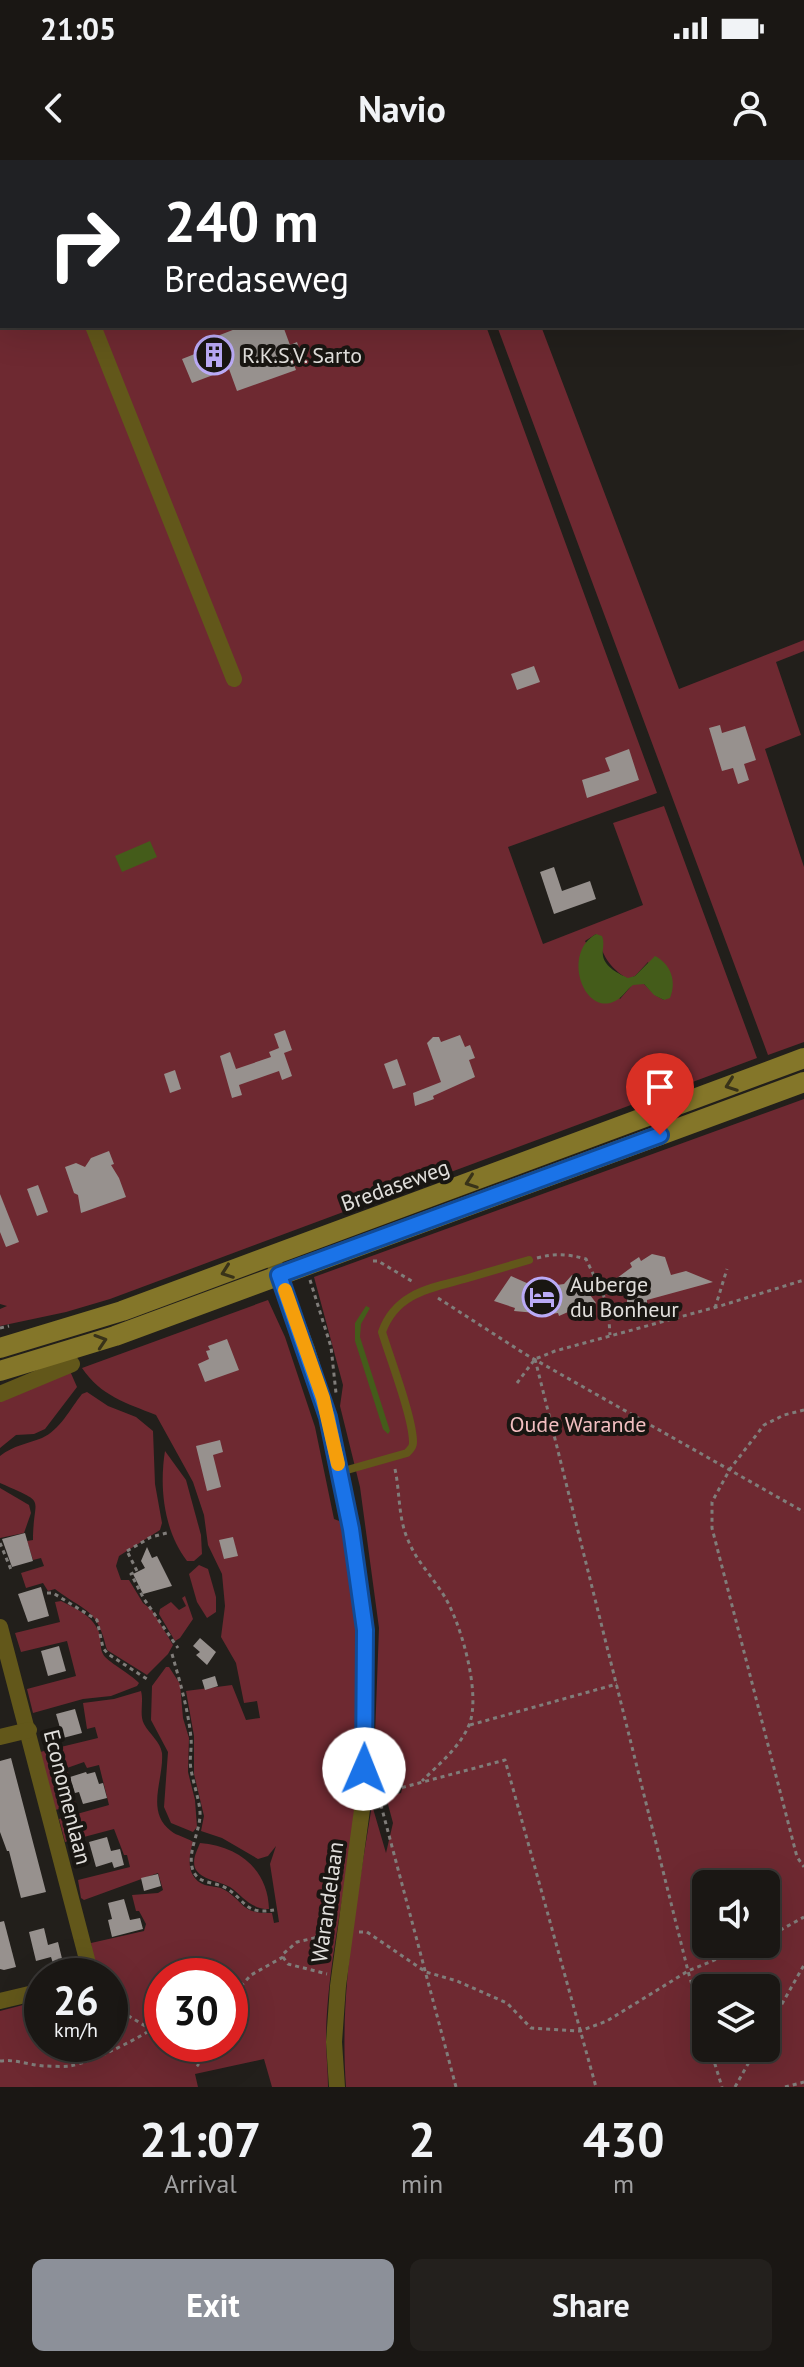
<!DOCTYPE html>
<style>
body{margin:0;font-family:"PT Sans",sans-serif;background:#23201d;color:#f1f3f6;height:100vh;display:flex;flex-direction:column;font-size:30px;white-space:nowrap}
*{box-sizing:border-box;margin:0}
p{font-size:26px;color:#9f9fa0}
.icon{flex:none;width:44px;height:44px;fill:none;stroke:currentColor;stroke-width:2;stroke-linecap:round;stroke-linejoin:round}
.map{position:relative;height:1927px;overflow:hidden}
.sheet{display:flex;flex-direction:column;background:#1a1714;flex:1}
.sheet>*{flex:none}
.hud{position:absolute;left:0px;top:0px;width:804px;height:168px;box-shadow:0 8px 32px #0002,0 0 0 2px #383634;background:#202124;color:#fff;overflow:hidden}
.buttons{position:absolute;left:692px;top:1710px;display:grid;gap:16px}
.buttons a{display:grid;place-items:center;width:88px;height:88px;border-radius:12px;background:#1a1714;box-shadow:0 8px 32px #0002,0 0 0 2px #383634;font-size:40px}
.speed{position:absolute;left:24px;top:1798px;display:flex;gap:16px;font-size:40px;font-weight:700;text-align:center}
.speed>*{display:grid;place-content:center;width:104px;height:104px;border-radius:50%;background:#1a1714;box-shadow:0 8px 32px #0002,0 0 0 2px #383634;line-height:1}
.speed small{font-size:20px;font-weight:400}
.speed .limit{border:12px solid #d22;background:#fff;color:#111}
.pin{position:absolute;display:grid;place-items:center;width:68px;height:68px;color:#fff;margin:-82px -34px;border-radius:50% 50% 50% 0;rotate:-45deg;box-shadow:0 0 8px #0007}
.pin .icon{rotate:45deg}
.me{position:absolute;width:88px;margin:-44px;rotate:1deg;stroke-linejoin:round;filter:drop-shadow(0 0 6px #0008)}
.turn{display:flex;align-items:center;gap:28px;height:168px;padding:0 32px;font-size:36px}
.turn .icon{width:104px;height:104px;stroke-width:2.5}
.turn b{display:block;font-size:56px;line-height:68px}
.eta{display:flex;justify-content:space-evenly;align-items:center;height:136px;text-align:center}
.eta b{font-size:48px;font-weight:800;line-height:56px}
.cta{display:flex;gap:16px;margin-top:auto;padding:16px 32px}
.cta a{flex:1;height:92px;border-radius:12px;background:#8c9099;color:#fff;font-size:32px;font-weight:800;line-height:92px;text-align:center}
.cta a+a{background:#23201d;color:#f1f3f6}
.status{display:flex;justify-content:space-between;align-items:center;height:56px;padding:0 40px;background:#1a1714;direction:ltr}
.status svg{height:22px;fill:currentColor}
header{display:flex;justify-content:space-between;align-items:center;height:104px;padding:0 32px;background:#1a1714;font-size:36px;font-weight:800}
.map>svg:first-child{display:block}
</style>
<div class="status"><b>21:05</b><svg viewBox="0 0 49 12"><path d="M0 12V9h3v3zM5 12V6h3v6zM10 12V3h3v9zM15 12V0h3v12zM26 1h20v11H26zM47 4h2v5h-2z"/></svg></div>
<header><svg class="icon" aria-label="back" viewBox="0 0 24 24"><path d="M15 5l-7 7 7 7"/></svg>Navio<svg class="icon" aria-label="person" viewBox="0 0 24 24"><circle cx="12" cy="8" r="4"/><path d="M4 21q1-7 8-7t8 7"/></svg></header>
<div class="map">
<svg width="804" height="1927" viewBox="0 0 804 1927">
<rect width="100%" height="100%" fill="#221f1b"/>
<!-- green -->
<g fill="#6e2931" fill-rule="evenodd">
<path d="M 0,0 L 425,0 L 426,2 L 2,2 L 2,166 L 486,166 L 657,633 L 508,687 L 543,784 L 643,745 L 613,663 L 664,646 L 757,898 L 110,1139 L 66,1152 L 0,1166 L 0,1149 L 7,1146 L 0,1144 ZM 596,774 C 603,795 608,807 628,819 L 635,816 L 648,802 L 664,840 L 655,835 L 644,824 L 633,824 L 620,839 L 585,781 Z"/>
<polygon points="497,166 541,166 679,529 804,480 804,491 776,502 801,575 765,589 804,707 804,882 768,895"/>
<path d="M 804,939 L 804,1927 L 346,1927 C 339,1832 357,1739 372,1645 L 386,1693 L 393,1663 L 386,1637 L 401,1633 L 404,1620 L 373,1628 L 379,1468 L 360,1327 L 340,1246 L 343,1225 L 314,1117 ZM 706,1724 L 766,1724 L 766,1784 L 706,1784 ZM 706,1828 L 766,1828 L 766,1888 L 706,1888 Z"/>
<path d="M 268,1140 L 285,1177 L 315,1267 L 334,1359 L 342,1362 C 360,1464 365,1569 352,1672 C 344,1741 327,1809 326,1878 C 326,1894 328,1911 328,1927 L 272,1927 L 264,1899 L 195,1914 L 198,1927 L 0,1927 L 0,1851 L 42,1840 L 42,1884 L 110,1884 L 110,1816 L 95,1816 L 91,1783 L 144,1771 L 146,1764 L 139,1751 L 136,1751 L 132,1735 L 158,1733 L 163,1730 L 158,1713 L 84,1740 L 81,1738 L 78,1720 L 130,1707 L 127,1695 L 124,1695 L 114,1669 L 65,1682 L 59,1659 L 109,1645 L 99,1605 L 87,1608 L 84,1602 L 67,1608 L 76,1645 L 55,1650 L 40,1592 L 98,1578 L 95,1567 L 87,1569 L 83,1543 L 114,1539 L 141,1531 C 144,1542 139,1554 144,1564 C 150,1575 160,1581 162,1593 C 164,1620 145,1651 171,1671 C 177,1676 186,1677 193,1682 C 188,1697 186,1718 205,1725 C 211,1727 217,1726 223,1729 C 245,1741 239,1754 272,1753 L 274,1763 L 279,1762 L 270,1704 L 276,1686 L 268,1696 L 258,1699 L 222,1678 L 201,1671 L 204,1656 L 194,1614 L 194,1576 L 186,1531 L 232,1525 L 246,1560 L 260,1558 L 257,1541 L 244,1543 L 236,1503 L 221,1477 L 225,1446 L 222,1414 L 208,1385 L 204,1355 L 193,1322 L 156,1255 C 126,1243 101,1236 82,1208 ZM 162,1816 L 230,1816 L 230,1884 L 162,1884 Z"/>
<polygon points="70,1211 77,1227 45,1269 34,1274 16,1275 0,1288 0,1239"/>
<path d="M 87,1232 L 108,1246 L 136,1257 L 153,1271 L 155,1324 L 162,1363 L 160,1370 L 119,1396 L 116,1406 L 121,1420 L 129,1420 L 143,1443 L 152,1450 L 173,1485 L 168,1494 L 147,1515 L 107,1490 C 97,1448 87,1453 55,1429 L 48,1431 L 43,1423 L 26,1428 L 21,1413 L 44,1406 L 41,1398 L 33,1400 L 27,1381 L 33,1380 C 33,1334 49,1345 0,1323 L 0,1296 C 14,1285 27,1284 42,1278 C 60,1270 70,1249 82,1234 Z"/>
<path d="M 165,1291 L 186,1320 L 201,1375 L 202,1394 L 194,1401 L 187,1401 C 164,1371 159,1328 165,1291 Z"/>
<polygon points="0,1328 29,1345 31,1353 24,1373 0,1378"/>
<polygon points="199,1405 208,1409 216,1437 216,1452 207,1458 197,1442 189,1414"/>
<polygon points="185,1436 193,1459 180,1478 175,1481 159,1454 160,1449 171,1442 179,1450 186,1446 182,1438"/>
<path d="M 61,1441 C 77,1449 94,1456 100,1475 C 101,1481 100,1489 103,1494 C 106,1501 131,1514 139,1523 L 137,1526 L 111,1536 L 83,1539 L 33,1553 L 27,1529 L 76,1516 L 67,1481 L 21,1492 L 15,1473 L 60,1462 L 55,1442 Z"/>
<polygon points="166,1507 169,1507 180,1524 183,1558 189,1578 188,1612 195,1640 197,1667 193,1672 171,1663 164,1647 168,1592 151,1560 152,1526"/>
<path d="M 200,1683 C 238,1686 268,1709 269,1749 C 250,1749 243,1736 230,1727 C 219,1721 201,1720 195,1708 C 192,1699 197,1691 200,1683 Z"/>
</g>
<!-- water -->
<g fill="#445c1a">
<polygon points="150,681 157,697 122,712 115,696"/>
<path d="M 596,774 L 602,776 C 605,784 602,789 603,796 C 605,807 619,814 628,818 L 635,816 L 655,796 C 671,804 677,822 670,838 L 664,840 L 654,835 L 644,824 L 633,825 C 626,830 622,839 613,842 C 583,854 562,793 596,774 Z"/>
<polygon points="366,1146 370,1148 361,1164 360,1177 390,1271 388,1274 383,1269 355,1181 355,1163"/>
</g>
<!-- building -->
<g fill="#97918e">
<polygon points="243,166 283,166 290,185 297,182 301,194 292,199 296,210 237,231 229,209 192,223 182,199 210,188 207,180"/>
<polygon points="534,506 540,522 517,530 511,514"/>
<polygon points="720,565 722,573 745,566 756,600 744,604 749,620 738,624 733,608 722,611 709,568"/>
<polygon points="629,589 639,620 587,638 582,620 610,611 605,598"/>
<polygon points="554,707 562,731 590,721 596,739 554,754 540,712"/>
<polygon points="285,870 292,890 284,893 292,916 282,920 279,911 239,925 242,935 232,938 220,896 230,892 236,909 271,897 269,892 279,888 274,874"/>
<polygon points="460,875 465,887 470,885 475,898 469,900 475,917 433,936 434,939 415,946 413,933 441,922 427,883 433,877 439,877 441,882"/>
<polygon points="397,899 406,925 393,929 384,904"/>
<polygon points="175,910 181,929 170,933 164,914"/>
<polygon points="109,991 114,1004 111,1005 119,1018 126,1037 81,1053 78,1035 74,1033 65,1007 76,1003 85,1007 91,998"/>
<polygon points="38,1025 48,1052 37,1056 27,1029"/>
<polygon points="0,1034 19,1082 6,1087 0,1072"/>
<polygon points="652,1094 665,1097 671,1115 686,1111 713,1122 647,1140 647,1144 627,1143 627,1136 617,1118 632,1107 630,1103 639,1097 641,1101"/>
<polygon points="572,1115 576,1116 596,1143 572,1158 568,1152 559,1156 558,1153 537,1156 536,1153 514,1151 515,1148 494,1141 511,1116 529,1124 549,1126 564,1124"/>
<polygon points="227,1179 239,1210 205,1222 198,1204 209,1199 206,1191 210,1190 208,1186"/>
<polygon points="220,1280 223,1292 213,1295 221,1327 207,1331 196,1286"/>
<polygon points="25,1373 33,1401 12,1407 2,1379"/>
<polygon points="233,1377 238,1396 224,1399 219,1380"/>
<polygon points="147,1387 152,1398 157,1396 172,1426 143,1434 133,1414 145,1408 141,1401"/>
<polygon points="41,1427 49,1456 28,1462 18,1434"/>
<polygon points="200,1478 216,1492 207,1505 196,1495 200,1492 193,1486"/>
<polygon points="59,1486 66,1511 48,1516 41,1491"/>
<polygon points="215,1516 218,1526 205,1530 202,1520"/>
<polygon points="75,1549 82,1573 63,1578 56,1554"/>
<polygon points="11,1598 46,1732 21,1738 9,1691 7,1691 0,1672 0,1601"/>
<polygon points="86,1612 87,1614 95,1612 99,1624 103,1623 107,1638 83,1644 79,1632 75,1633 70,1617"/>
<polygon points="107,1677 111,1691 120,1689 124,1705 114,1708 112,1702 96,1707 89,1682"/>
<polygon points="158,1714 161,1726 144,1731 141,1718"/>
<polygon points="124,1739 130,1760 140,1758 143,1769 112,1777 108,1760 112,1759 108,1743"/>
<polygon points="4,1761 16,1807 4,1810 0,1809 0,1762"/>
<polygon points="44,1768 48,1785 58,1782 66,1815 57,1816 51,1797 36,1801 29,1772"/>
</g>
<g fill="none" stroke-linecap="round" stroke-linejoin="round">
<!-- path -->
<g stroke="#807d7a" stroke-width="3" stroke-dasharray="4 4" stroke-linecap="butt">
<path d="M 537,1098 C 555,1093 568,1094 586,1099 L 608,1145 L 610,1175"/>
<polyline points="373,1101 378,1101 415,1123"/>
<polyline points="310,1120 331,1187 336,1233"/>
<polyline points="438,1138 525,1194 804,1352"/>
<polyline points="715,1148 727,1109"/>
<polyline points="0,1168 9,1166"/>
<polyline points="535,1199 688,1811 706,1874"/>
<polyline points="517,1223 535,1199 555,1191 720,1146 804,1120"/>
<polyline points="804,1250 784,1255 764,1265 730,1309 712,1342 712,1368 797,1697 804,1707"/>
<path d="M 395,1309 C 400,1332 398,1358 408,1380 C 416,1400 430,1414 441,1431 C 460,1458 482,1534 469,1565 C 460,1587 438,1605 422,1621"/>
<polyline points="0,1383 12,1412"/>
<polyline points="127,1391 151,1377 167,1373"/>
<polyline points="128,1393 137,1411 131,1414 144,1439 178,1488"/>
<polyline points="47,1433 53,1433 97,1460 103,1488 108,1494 150,1521"/>
<path d="M 172,1494 C 180,1522 188,1549 191,1578 C 192,1589 189,1599 191,1609 C 193,1623 199,1638 200,1652 C 201,1670 188,1689 192,1707 C 196,1725 214,1721 226,1728 C 246,1740 244,1755 274,1750"/>
<polyline points="470,1565 617,1524"/>
<polyline points="359,1772 367,1772 426,1812 457,1821 507,1843 531,1868 580,1871 607,1861 688,1811 753,1784"/>
<polyline points="766,1778 804,1757"/>
<polyline points="283,1797 288,1804 327,1814"/>
<polyline points="230,1838 251,1815 283,1797 283,1794 297,1782 332,1774"/>
<polyline points="110,1840 122,1852 162,1876"/>
<polyline points="766,1872 804,1805"/>
<polyline points="172,1884 199,1906"/>
<polyline points="710,1888 722,1927"/>
<path d="M 0,1901 C 15,1899 29,1905 44,1906 C 52,1906 62,1907 70,1906 C 92,1902 145,1876 162,1862"/>
<polyline points="456,1927 378,1634 505,1600 596,1927"/>
<polyline points="735,1927 757,1888"/>
<polyline points="785,1927 804,1922"/>
</g>
<!-- service -->
<path stroke="#62571a" stroke-width="8" d="M 340,1312 L 407,1293 C 411,1288 413,1288 413,1282 C 413,1258 390,1198 382,1172 C 396,1132 432,1128 468,1118 C 489,1112 509,1106 529,1100"/>
<!-- minor -->
<g stroke="#62571a" stroke-width="16">
<polyline points="27,0 27,2"/>
<polyline points="93,166 234,519"/>
<polyline points="275,1105 307,1189 328,1257 351,1369 365,1470 364,1635 338,1826 334,1882 337,1927"/>
<polyline points="0,1234 72,1204"/>
<polyline points="0,1467 89,1807 85,1816"/>
<polyline points="0,1577 29,1570"/>
<polyline points="0,1841 42,1831"/>
</g>
<!-- secondary -->
<g stroke="#847629" stroke-width="20">
<polyline points="0,1188 122,1151 804,898"/>
<polyline points="0,1211 115,1176 804,922"/>
</g>
</g>
<!-- one-way arrows -->
<defs><path id="oneway-chevron" d="M-2-3.5L2.5 0L-2 3.5" fill="none" stroke-width="1.6" stroke-linecap="round" stroke-linejoin="round" transform="scale(2)"/></defs>
<g stroke="#393319">
<use href="#oneway-chevron" transform="translate(731 925) rotate(160)"/>
<use href="#oneway-chevron" transform="translate(471 1022) rotate(160)"/>
<use href="#oneway-chevron" transform="translate(227 1112) rotate(160)"/>
<use href="#oneway-chevron" transform="translate(101 1181) rotate(-18)"/>
</g>
<g fill="none" stroke-linecap="round" stroke-linejoin="round">
<!-- route casing -->
<g stroke="#114b97" stroke-width="20">
<polyline id="route" points="364,1609 365,1470 351,1369 328,1257 279,1115 660,975"/>
</g>
<!-- route -->
<use href="#route" stroke="#1a73e8" stroke-width="14"/>
<!-- slow -->
<polyline stroke="#f59e0b" stroke-width="14" points="285,1130 323,1238 338,1304"/>
</g>
<!-- icons -->
<defs>
<g id="building-ring" transform="scale(2)"><circle r="9.5" fill="#191612" stroke="#baaaf6" stroke-width="1.5"/><path d="M-4-6H4V6H1V3H-1V6H-4ZM-2.5-4.3h1.7v1.8h-1.7ZM.8-4.3h1.7v1.8H.8ZM-2.5-1h1.7V.8h-1.7ZM.8-1h1.7V.8H.8Z" fill="#baaaf6"/></g>
<g id="hotel-ring" transform="scale(2)"><circle r="9.5" fill="#191612" stroke="#baaaf6" stroke-width="1.5"/><path d="M-6-4.5h1.5V1H6V5H4.5V3h-9V5H-6ZM-4 0a1.8 1.8 0 1 1 3.6 0ZM.5 0V-2.5h3Q6-2.5 6 0Z" fill="#baaaf6"/></g>
</defs>
<g fill-rule="evenodd">
<use href="#building-ring" x="214" y="195"/>
<use href="#hotel-ring" x="542" y="1137"/>
</g>
<g text-anchor="middle" stroke-width="8" stroke-linejoin="round" paint-order="stroke">
<!-- poi labels -->
<g font-size="22" fill="#e1dfdc" stroke="#191612" text-anchor="start">
<text x="242" y="203">R.K.S.V. Sarto</text>
<text x="570" y="1132">Auberge<tspan x="570" dy="25">du Bonheur</tspan></text>
</g>
<!-- street labels -->
<g font-size="22" fill="#e1dfdc" stroke="#191612">
<text transform="translate(395 1025) rotate(-20)" y="8">Bredaseweg</text>
<text transform="translate(68 1637) rotate(76)" y="8">Economenlaan</text>
<text transform="translate(327 1742) rotate(-82)" y="8">Warandelaan</text>
</g>
<!-- park labels -->
<g font-size="22" fill="#f3bfc1" stroke="#191612">
<text x="578" y="1272">Oude Warande</text>
</g>
</g>
</svg>
<div class="buttons">
<a><svg class="icon" aria-label="sound" viewBox="0 0 24 24"><path d="M4 9h4l5-4v14l-5-4H4zM17 9q2 3 0 6"/></svg></a>
<a><svg class="icon" aria-label="layers" viewBox="0 0 24 24"><path d="M12 4l9 5-9 5-9-5zM3 14l9 5 9-5"/></svg></a>
</div>
<div class="speed"><div>26<small>km/h</small></div><div class="limit">30</div></div>
<div class="pin" style="left:660px;top:975px;background:#d93025"><svg class="icon" aria-label="arrive" viewBox="0 0 24 24"><path d="M6 21V4h12l-3 4 3 4H6"/></svg></div>
<svg class="me" style="left:364px;top:1609px" viewBox="-20 -20 40 40"><circle r="19" fill="#fff"/><path d="M0-13L10 11 0 6-10 11z" fill="#1a73e8"/></svg>
<div class="hud">
<div class="turn"><svg class="icon" aria-label="right" viewBox="0 0 24 24"><path d="M7 20v-9h11M14 6l5 5-5 5"/></svg><div><b>240 m</b>Bredaseweg</div></div>
</div>
</div>
<section class="sheet">
<div class="eta">
<div><b>21:07</b><p>Arrival</p></div>
<div><b>2</b><p>min</p></div>
<div><b>430</b><p>m</p></div>
</div>
<div class="cta"><a>Exit</a><a>Share</a></div>
</section>
